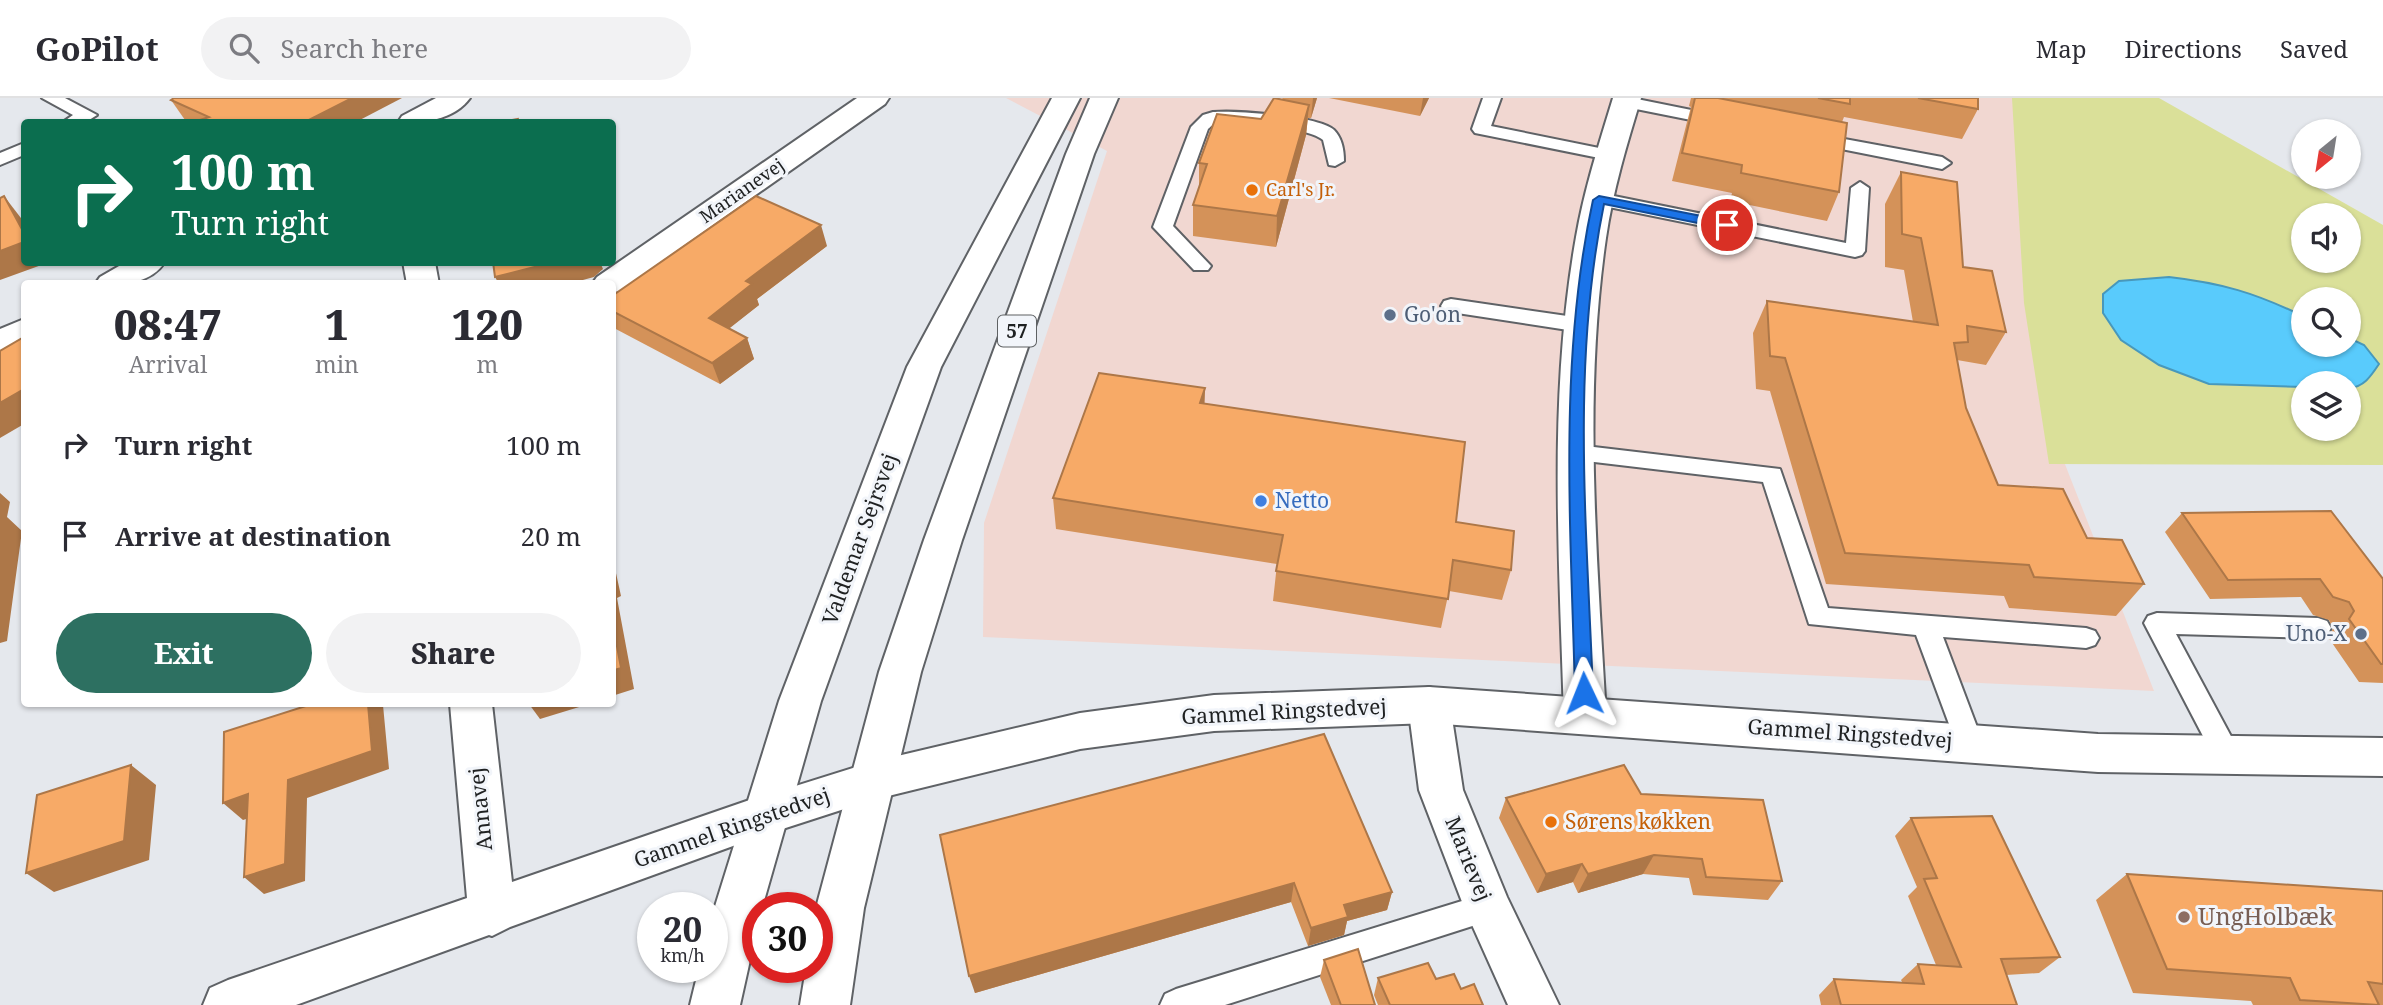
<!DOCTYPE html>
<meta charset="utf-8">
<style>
body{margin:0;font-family:"Noto Serif",serif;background:#f2f2f3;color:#2b2b33;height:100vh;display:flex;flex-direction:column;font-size:26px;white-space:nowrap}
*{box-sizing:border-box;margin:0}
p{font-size:23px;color:#7c7c81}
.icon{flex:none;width:38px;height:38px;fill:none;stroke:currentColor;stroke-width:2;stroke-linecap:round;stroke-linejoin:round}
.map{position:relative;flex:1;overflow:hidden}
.details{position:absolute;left:21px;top:182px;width:595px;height:427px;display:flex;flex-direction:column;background:#fff;border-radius:7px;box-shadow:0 2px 5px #0004}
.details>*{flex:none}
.banner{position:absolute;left:21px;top:21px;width:595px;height:147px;border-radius:7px;box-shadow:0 2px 5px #0004;background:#0b6e4f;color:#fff;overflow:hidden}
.needle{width:46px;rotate:210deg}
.buttons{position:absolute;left:2291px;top:21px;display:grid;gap:14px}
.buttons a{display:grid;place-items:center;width:70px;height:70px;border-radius:50%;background:#fff;box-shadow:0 2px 5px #0004;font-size:35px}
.speed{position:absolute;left:637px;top:794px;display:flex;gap:14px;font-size:35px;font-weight:700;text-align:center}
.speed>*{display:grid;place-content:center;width:91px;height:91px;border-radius:50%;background:#fff;box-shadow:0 2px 5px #0004;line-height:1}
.speed small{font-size:18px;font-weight:400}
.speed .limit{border:10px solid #d22;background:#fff;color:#111}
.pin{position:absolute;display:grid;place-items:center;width:60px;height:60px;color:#fff;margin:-30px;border:4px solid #fff;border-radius:50%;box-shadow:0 2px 7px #0007}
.me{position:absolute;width:77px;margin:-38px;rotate:358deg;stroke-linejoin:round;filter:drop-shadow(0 0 5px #0008)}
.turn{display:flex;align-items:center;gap:24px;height:147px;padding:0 35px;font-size:32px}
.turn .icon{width:91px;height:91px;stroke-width:2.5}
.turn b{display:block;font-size:49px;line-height:60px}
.eta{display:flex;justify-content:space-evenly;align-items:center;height:119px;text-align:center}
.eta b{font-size:42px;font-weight:800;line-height:49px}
.cta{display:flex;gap:14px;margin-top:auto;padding:14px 35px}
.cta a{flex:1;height:80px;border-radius:42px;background:#2d7061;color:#fff;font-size:28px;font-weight:800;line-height:80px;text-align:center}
.cta a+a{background:#f2f2f3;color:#2b2b33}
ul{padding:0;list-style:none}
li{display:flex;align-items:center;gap:21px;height:91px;padding:0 35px}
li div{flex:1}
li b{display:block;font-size:26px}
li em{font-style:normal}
header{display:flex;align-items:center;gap:42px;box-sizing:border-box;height:98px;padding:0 35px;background:#fff;border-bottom:2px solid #e1e1e2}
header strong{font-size:33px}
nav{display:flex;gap:38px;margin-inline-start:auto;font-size:24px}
.search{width:490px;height:63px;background:#f2f2f3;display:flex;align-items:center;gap:18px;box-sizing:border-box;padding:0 24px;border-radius:38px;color:#7c7c81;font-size:26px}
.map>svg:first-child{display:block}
</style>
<header>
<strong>GoPilot</strong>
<div class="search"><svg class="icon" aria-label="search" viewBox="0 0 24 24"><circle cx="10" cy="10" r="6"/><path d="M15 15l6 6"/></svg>Search here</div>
<nav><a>Map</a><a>Directions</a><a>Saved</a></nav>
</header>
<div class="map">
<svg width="2383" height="907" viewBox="0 0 2383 907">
<rect width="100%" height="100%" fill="#e5e8ed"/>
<!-- industrial -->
<polygon fill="#f1d7d1" points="1006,0 2016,0 2039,300 2154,593 983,539 984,425 1107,53"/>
<!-- green -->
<path fill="#dae099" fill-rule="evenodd" d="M 2012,0 L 2159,0 L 2383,127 L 2383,367 L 2049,366 L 2024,205 ZM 2303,117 L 2348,117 L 2348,163 L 2303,163 ZM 2303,201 L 2348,201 L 2348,247 L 2303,247 ZM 2303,285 L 2348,285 L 2348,331 L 2303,331 Z"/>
<!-- water -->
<path fill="#59cbfc" stroke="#4898bb" stroke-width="2" d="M 2169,179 C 2222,185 2255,195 2303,218 L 2303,247 L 2348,247 L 2349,240 L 2364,247 L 2379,266 C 2371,278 2364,289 2349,290 L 2348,285 L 2303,285 L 2303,289 L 2209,286 L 2159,267 L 2121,242 L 2103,215 L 2103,196 L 2119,183 Z"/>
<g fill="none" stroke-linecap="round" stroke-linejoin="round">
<!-- lane casing -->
<g stroke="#5f6266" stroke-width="4">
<g id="lane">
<polygon points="42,0 65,0 97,17 86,24 63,24 73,17"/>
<polygon points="1483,0 1501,0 1491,28 1609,52 1618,57 1609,62 1475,35 1472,31"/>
<polygon points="1620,0 1632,0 1721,18 1730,23 1721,28 1626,9 1617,4"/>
<path d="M 1213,14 C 1234,12 1319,18 1334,32 C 1342,40 1344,52 1344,63 L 1335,68 L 1329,67 L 1323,42 C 1313,31 1231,18 1216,24 C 1215,25 1209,30 1208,31 L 1173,128 L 1211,168 L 1208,172 L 1194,172 L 1153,129 L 1191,29 L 1203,17 Z"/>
<polygon points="1812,35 1942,59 1951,65 1942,71 1806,44 1803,40"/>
<polygon points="24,45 24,57 0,67 0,55"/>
<polygon points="1860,84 1869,90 1865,153 1862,157 1855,159 1599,107 1590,101 1599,95 1846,145 1851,90"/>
<polygon points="1451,201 1581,220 1588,222 1591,227 1588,232 1581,234 1444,213 1441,208 1444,203"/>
<polygon points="1577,347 1780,371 1828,510 2086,530 2095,533 2099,540 2095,547 2086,550 1943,539 1983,645 1979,653 1969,657 1959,653 1916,537 1809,526 1763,384 1569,361 1566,355 1569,349"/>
<polygon points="2157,515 2318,520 2327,523 2331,530 2327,537 2318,540 2176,536 2241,657 2237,665 2227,669 2217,665 2144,525 2148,518"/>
<polygon points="1488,795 1499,799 1503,809 1499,819 1488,823 1225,907 1160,907 1165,896 1176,891"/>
</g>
</g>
<!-- street casing -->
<g stroke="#5f6266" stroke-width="4">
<g id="street">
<path d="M 436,0 L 470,0 C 454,22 422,26 398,24 L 402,18 Z"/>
<polygon points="857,0 889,0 885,6 619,193 612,195 612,186 592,186 597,179"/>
<path d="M 1613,0 L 1641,0 C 1627,46 1613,92 1606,140 C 1583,298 1597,459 1606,618 L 1600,631 L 1585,636 L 1570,631 L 1564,618 C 1559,458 1548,297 1576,139 C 1584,92 1599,46 1613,0 Z"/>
<path d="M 126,164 L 165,164 C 149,188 120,186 95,186 L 100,179 Z"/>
<polygon points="403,164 435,164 439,186 407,186"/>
<polygon points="24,221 24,246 0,256 0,231"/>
<polygon points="1429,589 1444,594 1450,607 1463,692 1507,799 1559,907 1508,907 1464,809 1419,692 1408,607 1414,594"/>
<polygon points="450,606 492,606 512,784 764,697 780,703 787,717 780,731 510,829 492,838 489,837 296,907 203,907 210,890 228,882 467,800"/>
</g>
</g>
<!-- secondary casing -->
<g stroke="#5f6266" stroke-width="4">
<polygon id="secondary" points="1429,589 2098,636 2383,640 2383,678 2098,674 1429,625 1214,633 1080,651 872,702 764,737 748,731 741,717 748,703 872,664 1080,615 1214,597"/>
</g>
<!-- primary casing -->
<g stroke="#5f6266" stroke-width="4">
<g id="primary">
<polygon points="1052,0 1080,0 941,269 821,603 762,810 758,810 758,826 740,907 690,907 699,870 712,870 712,818 779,603 907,269"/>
<polygon points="1090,0 1118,0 1094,56 962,442 921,574 864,810 850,907 800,907 806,870 817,870 816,810 879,574 924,442 1066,56"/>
</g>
</g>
<!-- lane -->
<use href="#lane" fill="#fff" fill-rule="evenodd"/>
<!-- street -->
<use href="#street" fill="#fff" fill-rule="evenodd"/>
<!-- secondary -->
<use href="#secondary" fill="#fff" fill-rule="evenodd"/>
<!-- primary -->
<use href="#primary" fill="#fff" fill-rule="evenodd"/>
</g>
<!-- wall -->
<g fill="#d49259">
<polygon points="1283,0 1317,0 1311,20 1308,20 1306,37 1276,149 1193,138 1193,107 1199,89 1199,65 1261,21"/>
<polygon points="1329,0 1429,0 1420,18"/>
<polygon points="1691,0 1978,0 1978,11 1962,41 1844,19 1842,24 1839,94 1827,123 1730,103 1732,95 1672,83 1687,24 1691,9 1689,8"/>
<polygon points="171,2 356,24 189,24 185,22"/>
<polygon points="1901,74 2006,234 1986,267 1957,262 1966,310 1998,387 2087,440 2144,486 2116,518 2009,510 2004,498 1826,486 1770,293 1756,291 1753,235 1767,203 1913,224 1904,172 1885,169 1885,106"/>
<polygon points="827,148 757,201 759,207 729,230 747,240 754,261 720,286 612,229 612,198"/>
<polygon points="1205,290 1204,306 1456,424 1511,472 1502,502 1449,493 1441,530 1273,503 1277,466 1056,431 1053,400"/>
<polygon points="2182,415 2383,481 2383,585 2359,584 2328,539 2333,531 2329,522 2313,517 2301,499 2210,501 2165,434"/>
<polygon points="1641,696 1782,783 1768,802 1693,797 1689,780 1643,776 1578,795 1573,784 1537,795 1499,720 1506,700"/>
<polygon points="1911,720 2060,859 2039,875 2006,877 2017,907 1821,907 1819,897 1834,881 1902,884 1901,882 1918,866 1936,867 1908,798 1917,789 1895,738"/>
<polygon points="940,737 1392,794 1387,812 1347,823 1344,837 1308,848 1291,804 975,895"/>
<polygon points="2127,776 2383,793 2383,907 2253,907 2251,903 2133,895 2096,802"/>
<polygon points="1324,862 1375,907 1331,907 1320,879"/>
<polygon points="1378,880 1436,881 1461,891 1483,907 1378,907 1374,897"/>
</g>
<!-- shaded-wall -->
<g fill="#ad7748">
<polygon points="352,0 402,0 356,24 305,24"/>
<polygon points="1313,0 1317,0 1311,20"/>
<polygon points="1423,0 1429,0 1420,18"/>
<polygon points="1309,7 1306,37 1276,149 1277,118"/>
<polygon points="4,98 24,124 24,135"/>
<polygon points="821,127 827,148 757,201 759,207 716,241 709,220 746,183"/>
<polygon points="24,144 24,164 47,165 0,182 0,153"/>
<polygon points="554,164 600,164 603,171 594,179 568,186 499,186 495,179"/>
<polygon points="747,240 754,261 720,286 712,265"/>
<polygon points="1205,290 1204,321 1200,305"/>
<polygon points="24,291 24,326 0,340 0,305"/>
<polygon points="0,395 10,404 7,419 22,433 7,543 0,545"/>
<polygon points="612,457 621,498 617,500 634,591 612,598"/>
<polygon points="368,606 383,606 383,607 389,671 307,700 305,783 264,796 244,779 288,682"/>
<polygon points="529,606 589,606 540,621"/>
<polygon points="131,667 156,687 149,762 54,794 26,775"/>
<polygon points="248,696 267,714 243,722 223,705"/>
<polygon points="1654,757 1643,776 1578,795 1588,776"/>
<polygon points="1582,766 1573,784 1537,795 1546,776"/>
<polygon points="1294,785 1291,804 975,895 969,878"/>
<polygon points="1392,794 1387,812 1347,823 1344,837 1308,848 1311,830 1344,807"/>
</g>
<!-- building -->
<g fill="#f7aa67" stroke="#ad7748" stroke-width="2">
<polygon points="174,0 352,0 305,24 194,24 209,19 171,2"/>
<polygon points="1274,0 1309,7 1277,118 1193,107 1207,66 1199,65 1217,16 1261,21"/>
<polygon points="1695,0 1718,0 1847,25 1839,94 1741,75 1742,67 1682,55"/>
<polygon points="1818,0 1850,0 1850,6"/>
<polygon points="1918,0 1978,0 1978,11"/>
<polygon points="518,21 519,24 501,24"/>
<polygon points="1901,74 1957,84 1963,169 1992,173 2006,234 1967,228 1968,244 1954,245 1966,310 1998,387 2063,391 2087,440 2122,442 2144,486 2034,479 2029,467 1845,455 1785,260 1770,258 1767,203 1938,227 1921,140 1902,136"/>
<polygon points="4,98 24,135 24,144 0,153 0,100"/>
<polygon points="756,98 821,127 746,183 752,186 709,220 747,240 712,265 612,213 612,198"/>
<polygon points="493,164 554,164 495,179"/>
<polygon points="24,239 24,291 0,305 0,253"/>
<polygon points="1099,275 1205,290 1200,305 1465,344 1456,424 1514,433 1511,472 1453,462 1448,501 1276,473 1283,437 1053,400"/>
<polygon points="2331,413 2383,481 2383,566 2381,566 2349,521 2354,513 2349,504 2333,499 2320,481 2228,482 2182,415"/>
<polygon points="612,521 621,570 612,573"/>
<polygon points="312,606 368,606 372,653 288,682 285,766 244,779 248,696 223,705 224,634"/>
<polygon points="1324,636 1392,794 1344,807 1348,819 1311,830 1294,785 969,878 940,737"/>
<polygon points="131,667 124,743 26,775 37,697"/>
<polygon points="1624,667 1641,696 1763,702 1782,783 1706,779 1702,761 1654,757 1588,776 1582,766 1546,776 1506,700"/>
<polygon points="1992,718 2060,859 2001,861 2017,907 1841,907 1834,881 1924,886 1918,866 1961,869 1924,781 1937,780 1911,720"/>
<polygon points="2127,776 2383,793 2383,886 2368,884 2379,907 2300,902 2290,880 2167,871"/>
<polygon points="1358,851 1375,907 1341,907 1324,862"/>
<polygon points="1428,865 1436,881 1454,876 1461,891 1474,886 1483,907 1390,907 1378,880"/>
</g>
<!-- route -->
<path fill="#1a73e8" stroke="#114b97" stroke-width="2" d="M 1599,98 L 1727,123 L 1734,127 L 1727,131 L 1604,106 C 1571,267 1587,432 1593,595 L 1590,600 L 1584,602 L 1578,600 L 1575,595 C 1571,430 1558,263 1593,102 Z"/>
<!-- markers -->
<g fill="#e8710a" stroke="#f2f5fa" stroke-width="2.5">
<circle cx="1252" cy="92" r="7"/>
<circle cx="1551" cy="724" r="7"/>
</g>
<g fill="#5c6f8a" stroke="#f2f5fa" stroke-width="2.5">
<circle cx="1390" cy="217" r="7"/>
<circle cx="2361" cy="536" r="7"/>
</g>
<circle fill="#3f7fe0" stroke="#f2f5fa" stroke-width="2.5" cx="1261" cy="403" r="7"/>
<circle fill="#8d6e63" stroke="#f2f5fa" stroke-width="2.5" cx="2184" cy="819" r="7"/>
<g text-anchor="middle" stroke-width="6" stroke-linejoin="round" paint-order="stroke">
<!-- far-food labels -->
<g font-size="18" fill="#c56008" stroke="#f2f5fa" text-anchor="start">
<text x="1266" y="98">Carl's Jr.</text>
</g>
<!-- far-street labels -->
<g font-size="18" fill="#1f2122" stroke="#f2f5fa">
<text transform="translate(742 93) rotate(-35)" y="6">Marianevej</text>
</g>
<!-- shield labels -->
<rect fill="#f2f5fa" stroke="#5e6163" stroke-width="2" x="998" y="217.5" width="38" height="31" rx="5"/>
<g font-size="19" font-weight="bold" fill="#1f2122">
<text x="1017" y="240">57</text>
</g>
<!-- service labels -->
<g font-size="21" fill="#4e5e75" stroke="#f2f5fa" text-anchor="start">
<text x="1404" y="224">Go'on</text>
<text x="2347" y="543" text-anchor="end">Uno-X</text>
</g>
<!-- shop labels -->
<g font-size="21" fill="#366cbe" stroke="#f2f5fa" text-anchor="start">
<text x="1275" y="410">Netto</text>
</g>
<!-- street labels -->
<g font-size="21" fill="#1f2122" stroke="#f2f5fa">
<text transform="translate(860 441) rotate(-70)" y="7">Valdemar Sejrsvej</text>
<text transform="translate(1284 614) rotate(-3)" y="7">Gammel Ringstedvej</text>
<text transform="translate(1850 636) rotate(4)" y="7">Gammel Ringstedvej</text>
<text transform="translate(481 711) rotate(-96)" y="7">Annavej</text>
<text transform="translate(732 730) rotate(-19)" y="7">Gammel Ringstedvej</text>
<text transform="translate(1468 761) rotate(68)" y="7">Marievej</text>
</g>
<!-- food labels -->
<g font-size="21" fill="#c56008" stroke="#f2f5fa" text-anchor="start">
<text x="1565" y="731">Sørens køkken</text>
</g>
<!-- near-education labels -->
<g font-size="24" fill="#785e54" stroke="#f2f5fa" text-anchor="start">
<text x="2198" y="827">UngHolbæk</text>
</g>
</g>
</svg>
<div class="buttons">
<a><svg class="needle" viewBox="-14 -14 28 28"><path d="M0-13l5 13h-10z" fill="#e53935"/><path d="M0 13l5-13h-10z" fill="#7c7c81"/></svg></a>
<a><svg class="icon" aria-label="sound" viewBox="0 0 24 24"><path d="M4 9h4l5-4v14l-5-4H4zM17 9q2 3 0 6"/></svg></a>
<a><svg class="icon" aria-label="search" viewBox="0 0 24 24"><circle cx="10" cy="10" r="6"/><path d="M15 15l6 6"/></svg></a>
<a><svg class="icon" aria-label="layers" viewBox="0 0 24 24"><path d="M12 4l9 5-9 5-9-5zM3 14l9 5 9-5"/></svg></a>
</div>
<div class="speed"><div>20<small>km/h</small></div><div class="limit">30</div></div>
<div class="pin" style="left:1727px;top:127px;background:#d93025"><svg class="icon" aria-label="arrive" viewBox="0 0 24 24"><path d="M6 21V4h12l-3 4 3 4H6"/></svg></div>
<svg class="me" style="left:1584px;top:595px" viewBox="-20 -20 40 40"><path d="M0-17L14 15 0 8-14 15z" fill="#1a73e8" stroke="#fff" stroke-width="4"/></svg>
<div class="banner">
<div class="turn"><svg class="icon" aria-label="right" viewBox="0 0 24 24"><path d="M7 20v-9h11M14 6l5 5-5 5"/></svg><div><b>100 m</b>Turn right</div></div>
</div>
<section class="details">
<div class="eta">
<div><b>08:47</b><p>Arrival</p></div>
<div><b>1</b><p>min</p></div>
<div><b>120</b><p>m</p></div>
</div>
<ul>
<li><svg class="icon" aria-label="right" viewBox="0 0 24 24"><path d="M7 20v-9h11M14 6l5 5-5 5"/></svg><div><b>Turn right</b></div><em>100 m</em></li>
<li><svg class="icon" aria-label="arrive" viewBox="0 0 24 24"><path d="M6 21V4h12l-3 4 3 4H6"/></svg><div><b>Arrive at destination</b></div><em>20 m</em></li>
</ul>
<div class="cta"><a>Exit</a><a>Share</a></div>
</section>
</div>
